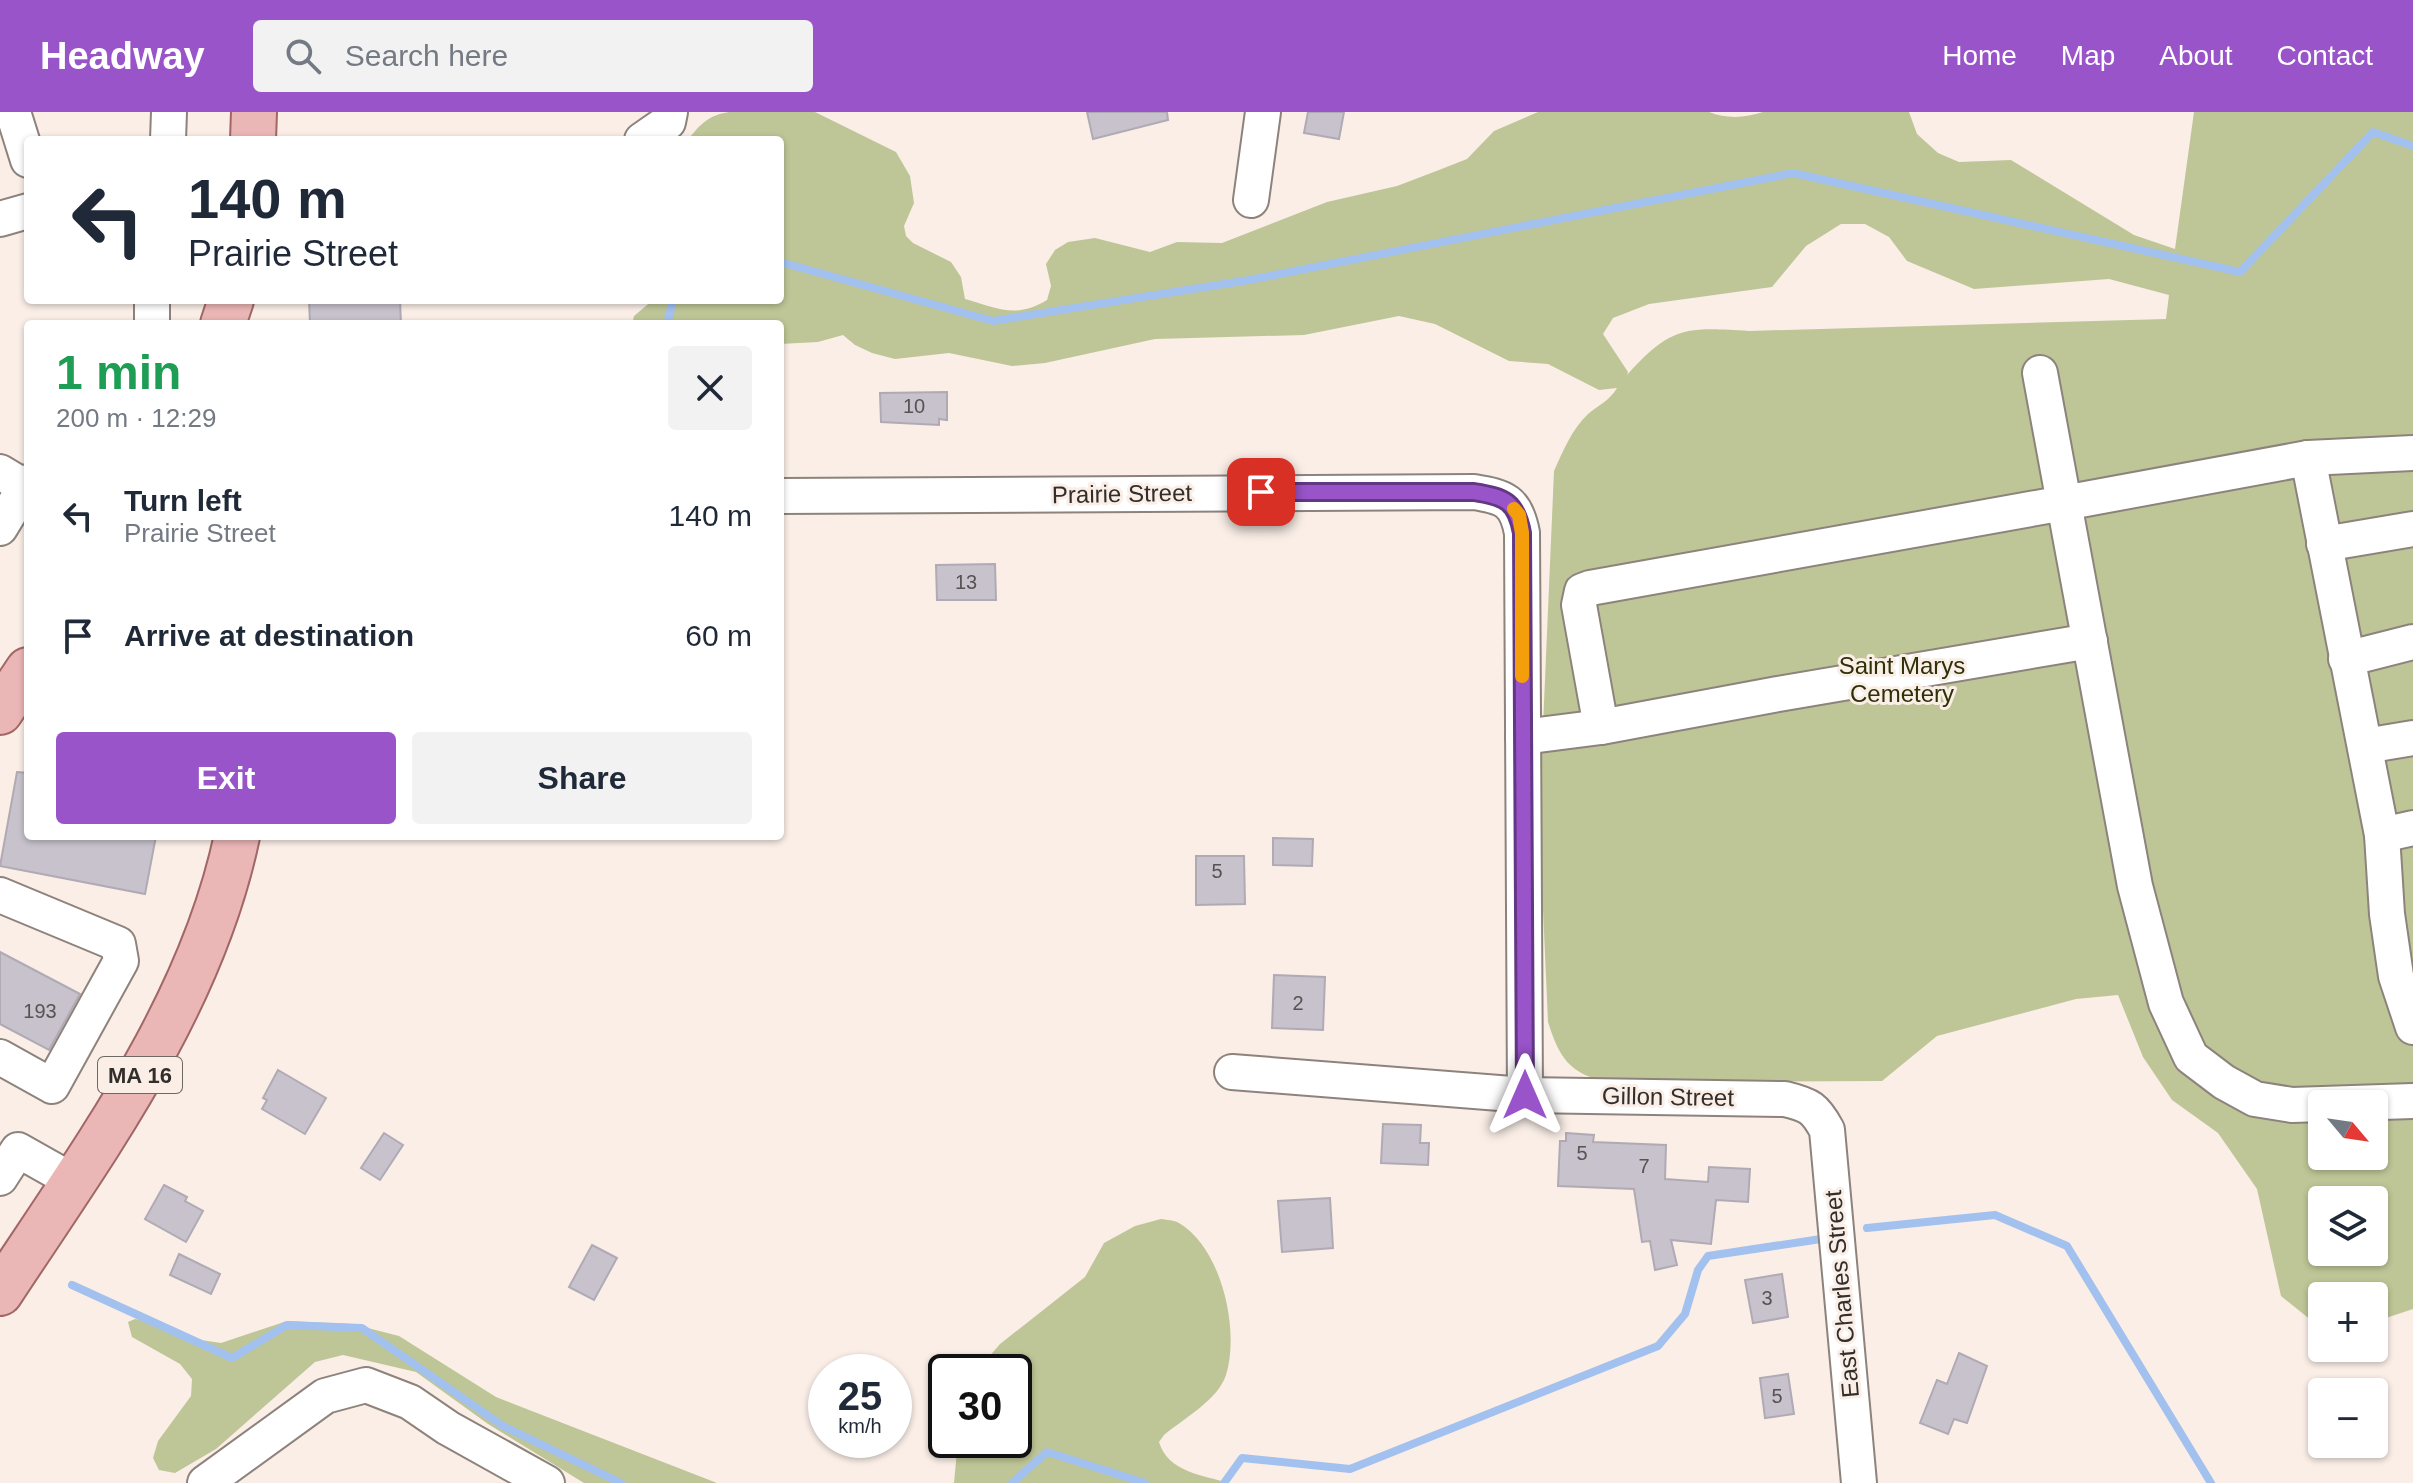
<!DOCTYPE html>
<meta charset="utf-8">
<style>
body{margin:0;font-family:Arial,sans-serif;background:#f2f2f3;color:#1f2937;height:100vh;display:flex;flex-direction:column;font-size:30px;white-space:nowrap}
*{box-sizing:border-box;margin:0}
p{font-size:26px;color:#747a83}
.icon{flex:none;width:44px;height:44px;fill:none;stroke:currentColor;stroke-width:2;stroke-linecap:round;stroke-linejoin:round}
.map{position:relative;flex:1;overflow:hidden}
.sheet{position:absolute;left:24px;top:208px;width:760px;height:520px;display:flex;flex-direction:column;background:#fff;border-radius:8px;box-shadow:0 2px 6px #0004}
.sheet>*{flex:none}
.banner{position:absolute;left:24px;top:24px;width:760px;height:168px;border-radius:8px;box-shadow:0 2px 6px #0004;background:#fff;color:#1f2937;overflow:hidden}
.needle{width:52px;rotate:119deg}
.buttons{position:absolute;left:2308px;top:978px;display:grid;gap:16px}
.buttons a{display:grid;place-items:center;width:80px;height:80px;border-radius:8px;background:#fff;box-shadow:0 2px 6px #0004;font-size:40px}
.speed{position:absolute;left:808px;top:1242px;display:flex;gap:16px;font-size:40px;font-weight:700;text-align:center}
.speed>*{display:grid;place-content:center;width:104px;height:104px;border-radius:50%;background:#fff;box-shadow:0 2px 6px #0004;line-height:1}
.speed small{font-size:20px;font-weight:400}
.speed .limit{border:4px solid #111;border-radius:12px;background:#fff;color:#111}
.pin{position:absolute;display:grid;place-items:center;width:68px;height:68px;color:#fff;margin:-34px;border-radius:16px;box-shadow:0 4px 12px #0006}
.me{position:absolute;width:88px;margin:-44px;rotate:0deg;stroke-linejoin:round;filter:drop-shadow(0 0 6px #0008)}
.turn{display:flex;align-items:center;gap:28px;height:168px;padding:0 32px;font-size:36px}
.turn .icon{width:104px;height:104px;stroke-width:2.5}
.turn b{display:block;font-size:56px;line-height:68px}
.round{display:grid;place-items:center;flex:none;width:84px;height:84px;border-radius:8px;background:#f2f2f3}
.headline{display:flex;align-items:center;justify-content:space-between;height:136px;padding:0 32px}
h1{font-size:48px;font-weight:700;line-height:60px;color:#1e9e55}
.primary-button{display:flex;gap:16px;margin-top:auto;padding:16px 32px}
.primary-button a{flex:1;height:92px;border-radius:8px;background:#9954c9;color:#fff;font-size:32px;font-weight:700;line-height:92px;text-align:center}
.primary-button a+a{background:#f2f2f3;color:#1f2937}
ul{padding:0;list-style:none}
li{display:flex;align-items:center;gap:24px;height:120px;padding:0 32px}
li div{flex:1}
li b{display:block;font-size:30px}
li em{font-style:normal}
header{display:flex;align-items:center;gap:48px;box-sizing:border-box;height:112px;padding:0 40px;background:#9954c9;color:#fff}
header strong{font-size:38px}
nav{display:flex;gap:44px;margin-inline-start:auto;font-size:28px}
.search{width:560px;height:72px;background:#f2f2f3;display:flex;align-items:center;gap:20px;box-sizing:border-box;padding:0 28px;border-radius:8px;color:#747a83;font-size:30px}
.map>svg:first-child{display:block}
</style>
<header>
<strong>Headway</strong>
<div class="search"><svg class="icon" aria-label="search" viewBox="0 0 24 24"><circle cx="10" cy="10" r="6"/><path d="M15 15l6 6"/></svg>Search here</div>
<nav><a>Home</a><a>Map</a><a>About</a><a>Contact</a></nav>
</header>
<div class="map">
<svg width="2413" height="1371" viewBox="0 0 2413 1371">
<rect width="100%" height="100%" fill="#faeee7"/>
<!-- green -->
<g fill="#bec697" fill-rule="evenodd">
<path d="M 729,0 L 815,0 L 896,40 L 910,64 L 914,91 L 904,114 L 906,124 L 913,131 L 951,150 L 961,165 L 965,187 C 997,196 1016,207 1047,188 L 1051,174 L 1046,152 L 1055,138 L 1068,130 L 1095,126 L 1150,140 L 1177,130 L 1222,131 L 1327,90 L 1397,74 L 1439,58 L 1467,47 L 1494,19 L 1538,0 L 1709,0 C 1727,7 1745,6 1763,0 L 1909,0 L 1917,22 L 1938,41 L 1959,50 L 2011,48 L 2134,123 L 2175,137 L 2194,0 L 2413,0 L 2413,1197 L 2374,1210 L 2374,1184 L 2322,1184 L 2322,1217 L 2281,1184 L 2257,1077 L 2218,1021 L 2172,988 L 2143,945 L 2118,883 L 2076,887 L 1937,924 L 1882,969 L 1608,970 C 1569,962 1559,945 1548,910 L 1539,707 L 1554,359 C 1563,339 1572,317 1588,302 C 1599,293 1610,288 1617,276 L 1599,278 L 1548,252 L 1509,249 L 1435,212 L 1399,204 L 1304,223 L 1155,227 L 1045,251 L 1012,254 L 949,241 L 895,247 L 872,241 L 855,233 L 843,223 L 818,230 L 780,232 L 780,212 L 632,212 L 634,204 L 653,188 L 780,188 L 780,28 L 688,28 C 700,12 709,3 729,0 ZM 1841,112 L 1865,112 L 1889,125 L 1907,149 L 1974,177 L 2109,167 L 2169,183 L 2166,207 L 1749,219 C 1686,215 1671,214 1627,263 L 1628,260 L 1603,222 L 1613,206 L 1649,192 L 1772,175 L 1806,134 ZM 2322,992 L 2374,992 L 2374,1044 L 2322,1044 ZM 2322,1088 L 2374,1088 L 2374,1140 L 2322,1140 Z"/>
<path d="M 1161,1107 C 1167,1108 1174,1108 1179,1111 C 1222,1136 1240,1219 1226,1263 C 1218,1288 1183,1307 1164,1323 L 1159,1330 C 1168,1360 1202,1363 1229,1371 L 954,1371 L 958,1328 L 1014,1328 L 1014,1260 L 976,1260 L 1000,1232 L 1085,1165 L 1104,1131 L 1135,1114 Z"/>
<polygon points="135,1207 148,1209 194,1227 221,1231 287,1209 352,1212 399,1224 496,1285 717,1371 584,1371 488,1312 416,1260 343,1243 315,1250 216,1337 175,1361 159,1358 153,1346 158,1329 191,1284 192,1267 180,1252 132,1225 128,1210"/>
</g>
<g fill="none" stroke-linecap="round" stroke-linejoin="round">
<!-- stream -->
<g stroke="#a3c1ee" stroke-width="8">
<polyline points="780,150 993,209 1249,168 1793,61 2240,160 2373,20 2413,34"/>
<polyline points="667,212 673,188"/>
<polyline points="1867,1116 1995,1103 2067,1134 2211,1371"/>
<polyline points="72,1173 232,1246 287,1213 362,1216 503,1314 621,1371"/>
<polyline points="1012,1371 1047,1340 1145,1371"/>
<polyline points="1224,1371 1242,1346 1350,1357 1658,1234 1685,1202 1698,1158 1708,1144 1821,1127"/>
</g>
</g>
<!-- building -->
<g fill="#c7c2cc" stroke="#b0aab5" stroke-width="2">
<polygon points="1087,0 1167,0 1168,8 1093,27"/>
<polygon points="1308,0 1344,0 1339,27 1304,21"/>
<polygon points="309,188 400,188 401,212 310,212"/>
<polygon points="947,280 947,308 939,307 939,313 881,310 880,281"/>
<polygon points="995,452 996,488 937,488 936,453"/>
<polygon points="17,660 28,661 28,724 156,724 145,782 0,754"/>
<polygon points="1273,726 1313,727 1312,754 1273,753"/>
<polygon points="1196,744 1244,744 1245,792 1196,793"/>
<polygon points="0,840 80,882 49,938 0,912"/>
<polygon points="1274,863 1325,865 1323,918 1272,916"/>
<polygon points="278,958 326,986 305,1022 262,997 267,988 263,986"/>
<polygon points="1383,1012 1421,1013 1420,1031 1429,1031 1428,1053 1381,1051"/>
<polygon points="384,1021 403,1033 380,1068 361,1056"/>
<polygon points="1566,1021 1594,1023 1593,1030 1666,1033 1665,1067 1708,1070 1709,1055 1750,1057 1748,1090 1716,1088 1711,1132 1671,1128 1677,1153 1655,1158 1650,1129 1642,1130 1634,1077 1558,1074 1560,1029 1566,1029"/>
<polygon points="164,1073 187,1085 185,1089 203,1099 186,1130 145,1107"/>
<polygon points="1330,1086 1333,1136 1282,1140 1278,1089"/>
<polygon points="592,1133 617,1146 594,1188 569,1175"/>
<polygon points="179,1142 220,1162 211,1182 170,1163"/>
<polygon points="1782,1162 1788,1205 1753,1211 1745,1168"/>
<polygon points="1959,1241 1987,1254 1967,1311 1954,1307 1948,1322 1920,1311 1937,1268 1947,1272"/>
<polygon points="1788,1262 1794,1302 1765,1306 1760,1266"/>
</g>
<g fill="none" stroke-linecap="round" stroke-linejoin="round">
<!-- minor casing -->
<g stroke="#8d837c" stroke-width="38">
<g id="minor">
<polyline points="13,0 28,48"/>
<polyline points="168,28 169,0"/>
<polyline points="642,28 668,10 670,0"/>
<polyline points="1251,88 1263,0"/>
<polyline points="0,107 28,99"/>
<polyline points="152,212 152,188"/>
<polyline points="2040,261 2064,391 1590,476 1582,479 1579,493 1601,615 1778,582 2090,529"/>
<polyline points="2413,341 2308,346 2064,391 2135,774 2166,891 2191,945 2224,970 2255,987 2292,993 2413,989"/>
<polyline points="2308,346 2382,723 2387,802 2396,864 2413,915"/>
<polyline points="0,360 25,375"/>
<path d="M 780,384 L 1474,380 C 1505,385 1516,389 1522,421 L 1525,983"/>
<polyline points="0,416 28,370"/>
<polyline points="2324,432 2413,417"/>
<polyline points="2346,547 2413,530"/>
<polyline points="1523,625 1601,615"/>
<polyline points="2365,634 2413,626"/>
<polyline points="2382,723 2413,716"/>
<polyline points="0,783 118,832 121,849 52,974 0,945"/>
<path d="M 1232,960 L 1525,983 L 1785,987 C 1810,993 1815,996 1827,1018 L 1859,1371"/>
<polyline points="0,1066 18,1038 73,1069"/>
<polyline points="205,1371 325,1284 366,1273 410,1290 448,1316 547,1371"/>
</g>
</g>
<!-- major casing -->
<g stroke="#a16766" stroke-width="48">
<g id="major">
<polyline points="253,28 254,0"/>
<polyline points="223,212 231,188"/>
<polyline points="0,600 28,558"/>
<path d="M 0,1181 C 94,1038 201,895 237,724"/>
</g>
</g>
<!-- minor -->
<use href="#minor" stroke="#fff" stroke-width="34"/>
<!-- major -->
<use href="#major" stroke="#ebb6b6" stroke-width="44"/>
</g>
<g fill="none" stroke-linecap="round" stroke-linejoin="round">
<!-- route casing -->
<g stroke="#633783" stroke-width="20">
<path id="route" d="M 1261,380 L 1474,380 C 1505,385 1516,389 1522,421 L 1525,983"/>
</g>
<!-- route -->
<use href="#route" stroke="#9954c9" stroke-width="14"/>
<!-- slow -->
<polyline stroke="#f59e0b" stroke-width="14" points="1514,397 1519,403 1522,421 1522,564"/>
</g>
<g text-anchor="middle" stroke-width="6" stroke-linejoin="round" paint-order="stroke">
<!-- number labels -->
<g font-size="20" fill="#575353">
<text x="914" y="301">10</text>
<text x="966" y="477">13</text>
<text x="1217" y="766">5</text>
<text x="1298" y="898">2</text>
<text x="40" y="906">193</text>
<text x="1582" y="1048">5</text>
<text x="1644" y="1061">7</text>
<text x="1767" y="1193">3</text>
<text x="1777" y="1291">5</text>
</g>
<!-- shield labels -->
<rect fill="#faeee7" stroke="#6e6863" stroke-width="2" x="98" y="945" width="84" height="36" rx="6"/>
<g font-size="22" font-weight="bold" fill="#322e2b">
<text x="140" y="971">MA 16</text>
</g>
<!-- street labels -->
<g font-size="24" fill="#322e2b" stroke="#faeee7">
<text transform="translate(1122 382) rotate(-1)" y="8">Prairie Street</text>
<text transform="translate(1668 985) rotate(1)" y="8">Gillon Street</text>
<text transform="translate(1842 1182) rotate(-95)" y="8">East Charles Street</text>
</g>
<!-- park labels -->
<g font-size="24" fill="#2d3107" stroke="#faeee7">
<text x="1902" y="562">Saint Marys<tspan x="1902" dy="28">Cemetery</tspan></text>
</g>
</g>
</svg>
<div class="buttons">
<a><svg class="needle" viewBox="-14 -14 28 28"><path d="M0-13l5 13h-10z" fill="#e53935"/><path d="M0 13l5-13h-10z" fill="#747a83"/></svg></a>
<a><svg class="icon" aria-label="layers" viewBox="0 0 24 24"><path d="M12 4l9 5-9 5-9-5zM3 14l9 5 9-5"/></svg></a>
<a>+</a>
<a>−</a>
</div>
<div class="speed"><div>25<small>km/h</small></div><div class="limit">30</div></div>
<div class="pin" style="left:1261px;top:380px;background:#d93025"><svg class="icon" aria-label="arrive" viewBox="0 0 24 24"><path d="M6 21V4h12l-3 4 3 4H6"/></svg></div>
<svg class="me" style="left:1525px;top:983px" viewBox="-20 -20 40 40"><path d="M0-17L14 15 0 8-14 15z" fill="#9954c9" stroke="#fff" stroke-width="4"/></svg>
<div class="banner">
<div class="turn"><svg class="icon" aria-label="left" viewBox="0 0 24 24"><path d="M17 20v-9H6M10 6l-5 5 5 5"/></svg><div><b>140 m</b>Prairie Street</div></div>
</div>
<section class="sheet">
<div class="headline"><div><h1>1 min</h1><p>200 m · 12:29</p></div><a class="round"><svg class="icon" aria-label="close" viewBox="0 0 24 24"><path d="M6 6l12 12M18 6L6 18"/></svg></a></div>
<ul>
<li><svg class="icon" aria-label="left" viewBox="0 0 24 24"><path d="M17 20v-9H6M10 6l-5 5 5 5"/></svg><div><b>Turn left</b><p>Prairie Street</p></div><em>140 m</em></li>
<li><svg class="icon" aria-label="arrive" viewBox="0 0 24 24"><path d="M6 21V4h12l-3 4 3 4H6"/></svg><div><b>Arrive at destination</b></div><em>60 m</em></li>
</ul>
<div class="primary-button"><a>Exit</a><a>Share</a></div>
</section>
</div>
